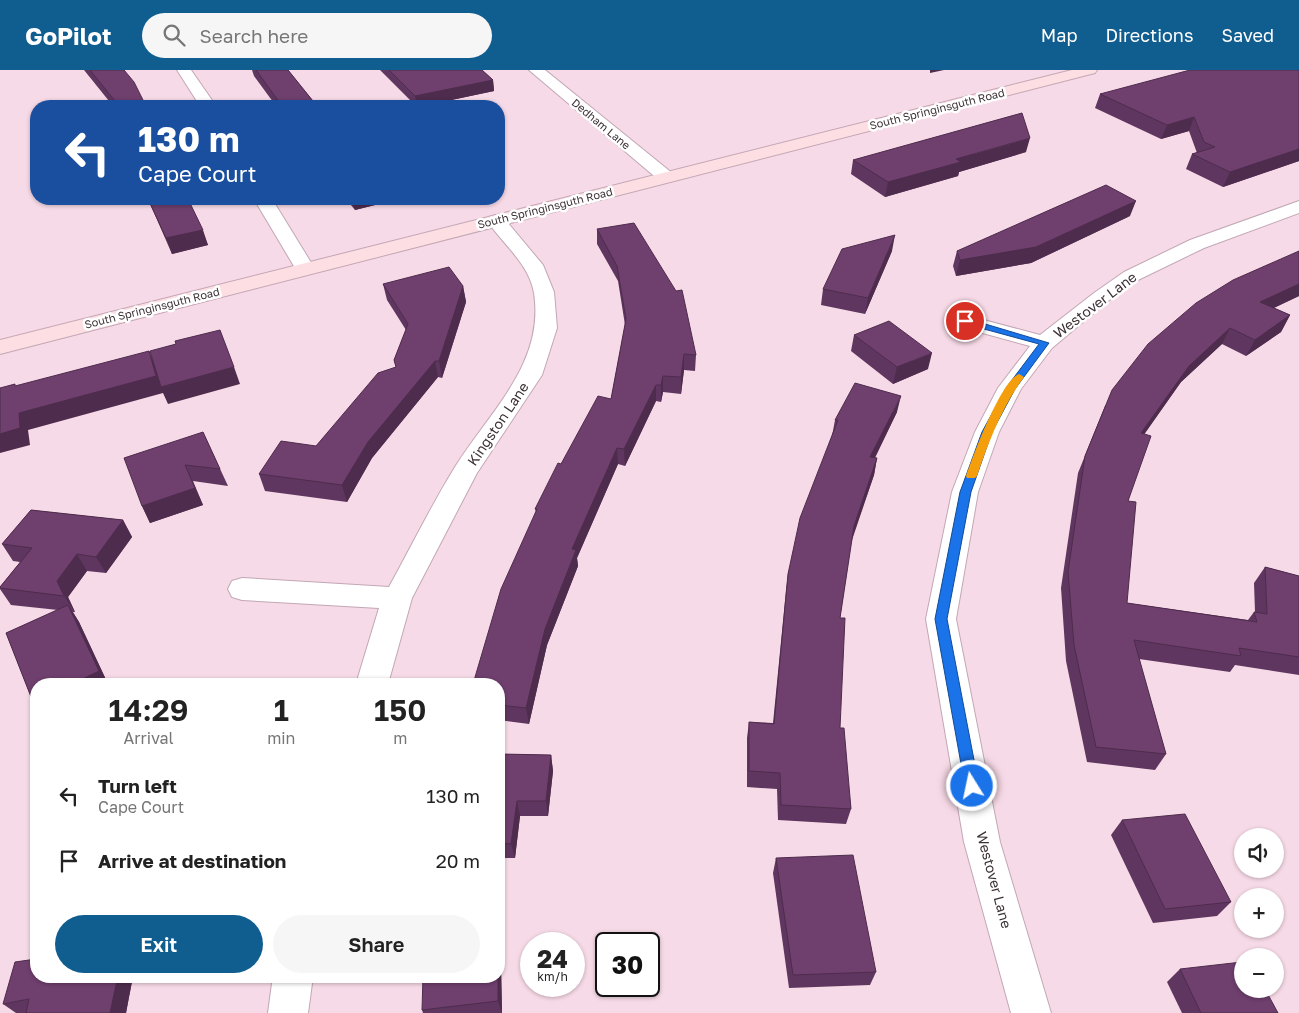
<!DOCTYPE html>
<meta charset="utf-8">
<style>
body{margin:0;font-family:"Golos Text",sans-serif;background:#f6f6f6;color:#222;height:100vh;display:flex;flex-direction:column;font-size:19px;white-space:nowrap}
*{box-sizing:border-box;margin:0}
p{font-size:16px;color:#767676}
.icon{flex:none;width:28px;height:28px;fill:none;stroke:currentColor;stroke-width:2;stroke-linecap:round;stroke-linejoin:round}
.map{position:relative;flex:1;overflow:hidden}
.drawer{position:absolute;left:30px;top:608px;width:475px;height:305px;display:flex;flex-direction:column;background:#fff;border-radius:20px;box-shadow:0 1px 4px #0004}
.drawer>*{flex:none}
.guide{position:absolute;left:30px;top:30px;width:475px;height:105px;border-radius:20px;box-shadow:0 1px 4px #0004;background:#1a4fa0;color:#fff;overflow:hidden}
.controls{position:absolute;left:1234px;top:758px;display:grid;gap:10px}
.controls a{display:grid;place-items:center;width:50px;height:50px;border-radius:50%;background:#fff;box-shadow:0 1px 4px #0004;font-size:25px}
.speed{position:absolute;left:520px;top:862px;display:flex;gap:10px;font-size:25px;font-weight:700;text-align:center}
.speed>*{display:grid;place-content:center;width:65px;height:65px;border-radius:50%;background:#fff;box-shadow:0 1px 4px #0004;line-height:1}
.speed small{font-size:12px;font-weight:400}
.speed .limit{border:2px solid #111;border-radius:8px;background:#fff;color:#111}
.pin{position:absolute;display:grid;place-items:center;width:42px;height:42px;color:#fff;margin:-21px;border:2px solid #fff;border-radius:50%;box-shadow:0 1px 5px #0007}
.me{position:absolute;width:55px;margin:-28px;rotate:350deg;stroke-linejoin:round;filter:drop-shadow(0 0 4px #0008)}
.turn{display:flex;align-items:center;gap:18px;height:105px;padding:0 25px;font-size:22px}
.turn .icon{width:65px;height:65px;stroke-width:2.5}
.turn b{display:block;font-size:35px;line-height:42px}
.eta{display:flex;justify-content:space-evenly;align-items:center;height:85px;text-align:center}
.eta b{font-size:30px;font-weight:600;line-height:35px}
.cta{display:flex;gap:10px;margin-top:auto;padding:10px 25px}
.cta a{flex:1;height:58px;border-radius:30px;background:#105d90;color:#fff;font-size:20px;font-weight:600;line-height:58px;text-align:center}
.cta a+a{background:#f6f6f6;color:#222}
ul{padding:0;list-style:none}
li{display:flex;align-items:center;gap:15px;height:65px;padding:0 25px}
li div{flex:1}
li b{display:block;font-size:19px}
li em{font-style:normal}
header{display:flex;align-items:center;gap:30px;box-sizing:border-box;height:70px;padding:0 25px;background:#105d90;color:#fff}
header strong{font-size:24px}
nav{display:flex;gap:28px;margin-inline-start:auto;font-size:18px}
.search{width:350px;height:45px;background:#f6f6f6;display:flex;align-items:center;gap:12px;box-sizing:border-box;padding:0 18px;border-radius:28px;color:#767676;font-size:19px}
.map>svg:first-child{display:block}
</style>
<header>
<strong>GoPilot</strong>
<div class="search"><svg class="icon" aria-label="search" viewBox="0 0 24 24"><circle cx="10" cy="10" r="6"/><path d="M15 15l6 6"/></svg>Search here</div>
<nav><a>Map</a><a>Directions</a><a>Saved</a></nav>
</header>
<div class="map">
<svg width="1299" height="943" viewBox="0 0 1299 943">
<rect width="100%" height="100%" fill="#f7dae7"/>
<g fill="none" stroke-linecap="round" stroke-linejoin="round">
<!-- street casing -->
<g stroke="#c2a7b4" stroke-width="2">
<g id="street">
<polygon points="177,0 191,0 216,36 200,36"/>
<polygon points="529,0 545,0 672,103 675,107 672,111 666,112 660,111"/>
<polygon points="254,129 272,129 315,199 312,203 305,205 298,203"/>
<polygon points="1299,131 1299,143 1204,178 1138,210 1108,231 1052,278 1021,319 999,362 978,422 956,549 1000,772 1051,943 1011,943 964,772 926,549 952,422 975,362 998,318 1030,276 957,256 954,251 957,246 965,245 1040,265 1094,223 1124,202 1190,170"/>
<path d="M 496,145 L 503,147 L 543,195 L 554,222 L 557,258 L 542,305 L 477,403 L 412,528 L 388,614 L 356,614 L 379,538 L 242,530 L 232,527 L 228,519 L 232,511 L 242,508 L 389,517 C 411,477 431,436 455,397 C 489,342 545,294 534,223 C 529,194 503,174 487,151 L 489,147 Z"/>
<polygon points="273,906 313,906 308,943 268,943"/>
</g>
</g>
<!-- secondary casing -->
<g stroke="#c2a7b4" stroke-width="2">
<polygon id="secondary" points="1072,0 1097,0 1095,3 0,284 0,270"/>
</g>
<!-- street -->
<use href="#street" fill="#fff" fill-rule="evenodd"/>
<!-- secondary -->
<use href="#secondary" fill="#fddee3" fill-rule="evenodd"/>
</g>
<!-- wall -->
<g fill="#5f365f">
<polygon points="84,0 124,0 146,36 113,36"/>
<polygon points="252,0 288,0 317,36 276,36 254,6"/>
<polygon points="380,0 482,0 493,10 494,21 423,36 416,36"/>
<polygon points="1299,0 1299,91 1223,117 1186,99 1192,84 1197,83 1189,61 1161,69 1095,38 1100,24"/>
<polygon points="1026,82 959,102 958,106 885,127 851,104 853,90"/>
<polygon points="148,129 188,129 208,175 172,184"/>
<polygon points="346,129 386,129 387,132 355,140"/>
<polygon points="1130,146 1031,193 956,206 953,196 957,181"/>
<polygon points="597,159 696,285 695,301 684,300 681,324 663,322 661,332 656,331 625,396 618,394 577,488 578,496 547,575 529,654 499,650 499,614 536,442 535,439 561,394 611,329 625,255 618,211 597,174"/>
<polygon points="892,181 865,244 821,235 823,219"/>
<polygon points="1299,181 1299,226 1274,238 1290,245 1281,262 1246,286 1222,274 1181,312 1144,364 1128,431 1127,533 1248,550 1254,542 1255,542 1254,513 1265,497 1299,506 1299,605 1235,595 1230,602 1139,589 1166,684 1155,700 1087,692 1066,591 1061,518 1078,403 1105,336"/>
<polygon points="383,214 463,216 466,232 442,308 438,307 372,388 347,432 265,421 259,404 316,376 396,297 394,290 406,260 387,230"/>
<polygon points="854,265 928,299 893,314 851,281"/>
<polygon points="897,342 875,388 877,388 874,405 852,468 840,548 840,658 851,739 846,754 778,750 777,719 747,717 747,668 749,652 773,653 786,521 788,504 832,366 835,350"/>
<polygon points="203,362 228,416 193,411 203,435 150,453 142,436"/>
<polygon points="31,440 123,450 132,467 106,503 87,501 68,527 75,542 73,542 79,552 108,614 36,614 36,636 33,632 6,563 58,540 11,535 0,519 0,517 20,492 13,491 2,474"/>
<polygon points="499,684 551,685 553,701 548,746 520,746 515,788 499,788"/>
<polygon points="1122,750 1231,832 1217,846 1153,853 1111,765"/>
<polygon points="776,788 876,902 870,915 789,918 773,803"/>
<polygon points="500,849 502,943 423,943 422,940"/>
<polygon points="1180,899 1278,943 1182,943 1167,912"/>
<polygon points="133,906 126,943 16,943 3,934"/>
</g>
<!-- shaded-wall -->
<g fill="#4e2c4d">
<polygon points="930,0 944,0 930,3"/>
<polygon points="493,10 494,21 423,36 417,36 415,26"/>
<polygon points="1194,47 1189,61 1161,69 1167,55"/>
<polygon points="1030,68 1026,82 959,102 958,106 885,127 888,112 956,89"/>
<polygon points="1299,79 1299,91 1223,117 1230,102"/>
<polygon points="352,129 386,129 387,132 355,140"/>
<polygon points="1136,131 1130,146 1031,193 956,206 960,190"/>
<polygon points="203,160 208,175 172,184 166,168"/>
<polygon points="895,165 892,181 865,244 868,228"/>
<polygon points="1299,214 1299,226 1252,248 1260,232"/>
<polygon points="463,216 466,232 442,308 439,291"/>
<polygon points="1290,245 1281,262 1246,286 1255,270"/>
<polygon points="1230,258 1222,274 1181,312 1134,379 1141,363 1189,296"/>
<polygon points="149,281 156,297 234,297 240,314 168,334 163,323 28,360 30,375 0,383 0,364 19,343"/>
<polygon points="932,283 928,299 893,314 897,297"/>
<polygon points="684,284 684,300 681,324 681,307"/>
<polygon points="435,291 438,307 372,388 347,432 342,415 368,372"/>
<polygon points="663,306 663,322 661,332 661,315"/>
<polygon points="656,315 656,331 625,396 624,379"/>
<polygon points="901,326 897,342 867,403 870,387"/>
<polygon points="617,378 618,394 577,488 578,496 547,575 529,654 526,638 545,559 572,479"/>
<polygon points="877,388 874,405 851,473 854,456"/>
<polygon points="185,395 203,435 150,453 142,436"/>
<polygon points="123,450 132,467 106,503 96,487"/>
<polygon points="77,484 87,501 68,527 75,542 64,526 57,511"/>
<polygon points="68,535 79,552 108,614 72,614"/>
<polygon points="36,631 36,636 33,632"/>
<polygon points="551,685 553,701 548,746 546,731"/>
<polygon points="517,731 520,746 515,788 511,774"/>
<polygon points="499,846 500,849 502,943 498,931 498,906 499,906"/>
<polygon points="118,906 133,906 126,943 110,943"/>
</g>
<!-- building -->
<g fill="#6f3f6e" stroke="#4e2c4d">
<polygon points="90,0 124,0 134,12 146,36 119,36"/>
<polygon points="256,0 288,0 317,36 282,36"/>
<polygon points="389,0 482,0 493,10 415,26"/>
<polygon points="1190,0 1299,0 1299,79 1230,102 1192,84 1215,77 1204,72 1194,47 1167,55 1100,24"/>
<polygon points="1022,43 1030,68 956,89 961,92 888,112 853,90"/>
<polygon points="1106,115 1136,131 1036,177 960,190 957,181"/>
<polygon points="148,129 188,129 203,160 166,168"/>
<polygon points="634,153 676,221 682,220 696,285 684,284 681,307 663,306 661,315 656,315 624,379 617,378 572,479 576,480 545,559 526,638 499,635 499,614 473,614 501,519 537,439 535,439 558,393 561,394 598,326 611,329 626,249 617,196 597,159"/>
<polygon points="895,165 868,228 823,219 842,179"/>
<polygon points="1299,181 1299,214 1260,232 1290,245 1255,270 1230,258 1189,296 1141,363 1151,366 1128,431 1136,432 1127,533 1257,552 1254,542 1267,544 1265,497 1299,506 1299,587 1239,578 1241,586 1134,570 1166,684 1096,677 1074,575 1068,502 1085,386 1112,320 1148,274 1196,233 1233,210"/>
<polygon points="449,197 463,216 439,291 435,291 368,372 342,415 259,404 281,371 316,376 378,303 396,297 394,290 408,254 383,214"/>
<polygon points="889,251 932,283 897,297 854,265"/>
<polygon points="220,260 234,297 161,317 150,281 176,274 175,271"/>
<polygon points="149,281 156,306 19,343 20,358 0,364 0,318 15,314 15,316"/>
<polygon points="855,313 901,326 870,387 877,388 854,456 840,548 845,548 840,658 844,658 851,739 781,735 780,703 749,701 749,652 774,654 788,504 800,448 838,350 835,350"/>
<polygon points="203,362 220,399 185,395 195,418 142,436 124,388"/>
<polygon points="31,440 123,450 96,487 77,484 57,511 64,526 0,518 0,517 32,478 2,474"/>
<polygon points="68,535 99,601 72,614 36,614 36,631 33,632 6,563"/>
<polygon points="499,684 551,685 546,731 517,731 511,774 499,773"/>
<polygon points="1185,744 1231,832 1165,839 1122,750"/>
<polygon points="853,785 876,902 793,905 776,788"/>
<polygon points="36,889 36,906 118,906 110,943 26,943 29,929 3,934 15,892"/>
<polygon points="1242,892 1242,919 1265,919 1278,943 1201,943 1180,899"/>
<polygon points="423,906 498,906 498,931 422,940"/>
</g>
<!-- route -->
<polygon fill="#1a73e8" stroke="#114b97" points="965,248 1049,273 1015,319 992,362 971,422 947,549 979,716 977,720 972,722 967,720 965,716 935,549 960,422 982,362 1006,318 1039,274 962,253 961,251"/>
<!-- slow -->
<path fill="#f59e0b" d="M 1019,304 L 1024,307 C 1002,337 989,371 977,406 L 975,408 L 967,408 L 966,406 C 973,386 1001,310 1019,304 Z"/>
<g text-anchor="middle" stroke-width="5" stroke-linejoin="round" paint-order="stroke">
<!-- far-street labels -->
<g font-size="11" fill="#3d3237" stroke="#fff">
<text transform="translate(937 39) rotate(-14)" y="4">South Springinsguth Road</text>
<text transform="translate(601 54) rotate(40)" y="4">Dedham Lane</text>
<text transform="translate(545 138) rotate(-14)" y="4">South Springinsguth Road</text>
<text transform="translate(152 238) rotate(-14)" y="4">South Springinsguth Road</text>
</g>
<!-- street labels -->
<g font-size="14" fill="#3d3237" stroke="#fff">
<text transform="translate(1095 235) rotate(-37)" y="5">Westover Lane</text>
<text transform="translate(498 354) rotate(-56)" y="5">Kingston Lane</text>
<text transform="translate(994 810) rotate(75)" y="5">Westover Lane</text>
</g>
</g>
</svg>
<div class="controls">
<a><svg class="icon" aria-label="sound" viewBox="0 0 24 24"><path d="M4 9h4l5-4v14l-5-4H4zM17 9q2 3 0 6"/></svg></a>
<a>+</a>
<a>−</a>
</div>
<div class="speed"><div>24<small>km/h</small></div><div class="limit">30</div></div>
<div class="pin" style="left:965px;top:251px;background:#d93025"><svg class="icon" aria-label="arrive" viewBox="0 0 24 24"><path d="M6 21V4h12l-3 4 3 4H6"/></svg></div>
<svg class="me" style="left:972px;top:716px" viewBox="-20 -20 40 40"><circle r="17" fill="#1a73e8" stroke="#fff" stroke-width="3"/><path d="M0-11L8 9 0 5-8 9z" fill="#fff"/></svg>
<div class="guide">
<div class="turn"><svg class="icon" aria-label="left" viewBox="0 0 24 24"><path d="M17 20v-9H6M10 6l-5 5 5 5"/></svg><div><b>130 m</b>Cape Court</div></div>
</div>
<section class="drawer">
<div class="eta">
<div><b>14:29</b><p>Arrival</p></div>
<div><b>1</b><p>min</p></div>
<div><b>150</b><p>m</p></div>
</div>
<ul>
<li><svg class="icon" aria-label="left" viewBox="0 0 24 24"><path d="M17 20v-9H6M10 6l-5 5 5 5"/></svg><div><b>Turn left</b><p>Cape Court</p></div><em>130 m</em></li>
<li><svg class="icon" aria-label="arrive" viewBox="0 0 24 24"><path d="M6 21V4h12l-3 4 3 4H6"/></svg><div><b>Arrive at destination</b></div><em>20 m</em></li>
</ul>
<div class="cta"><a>Exit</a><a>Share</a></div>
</section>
</div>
